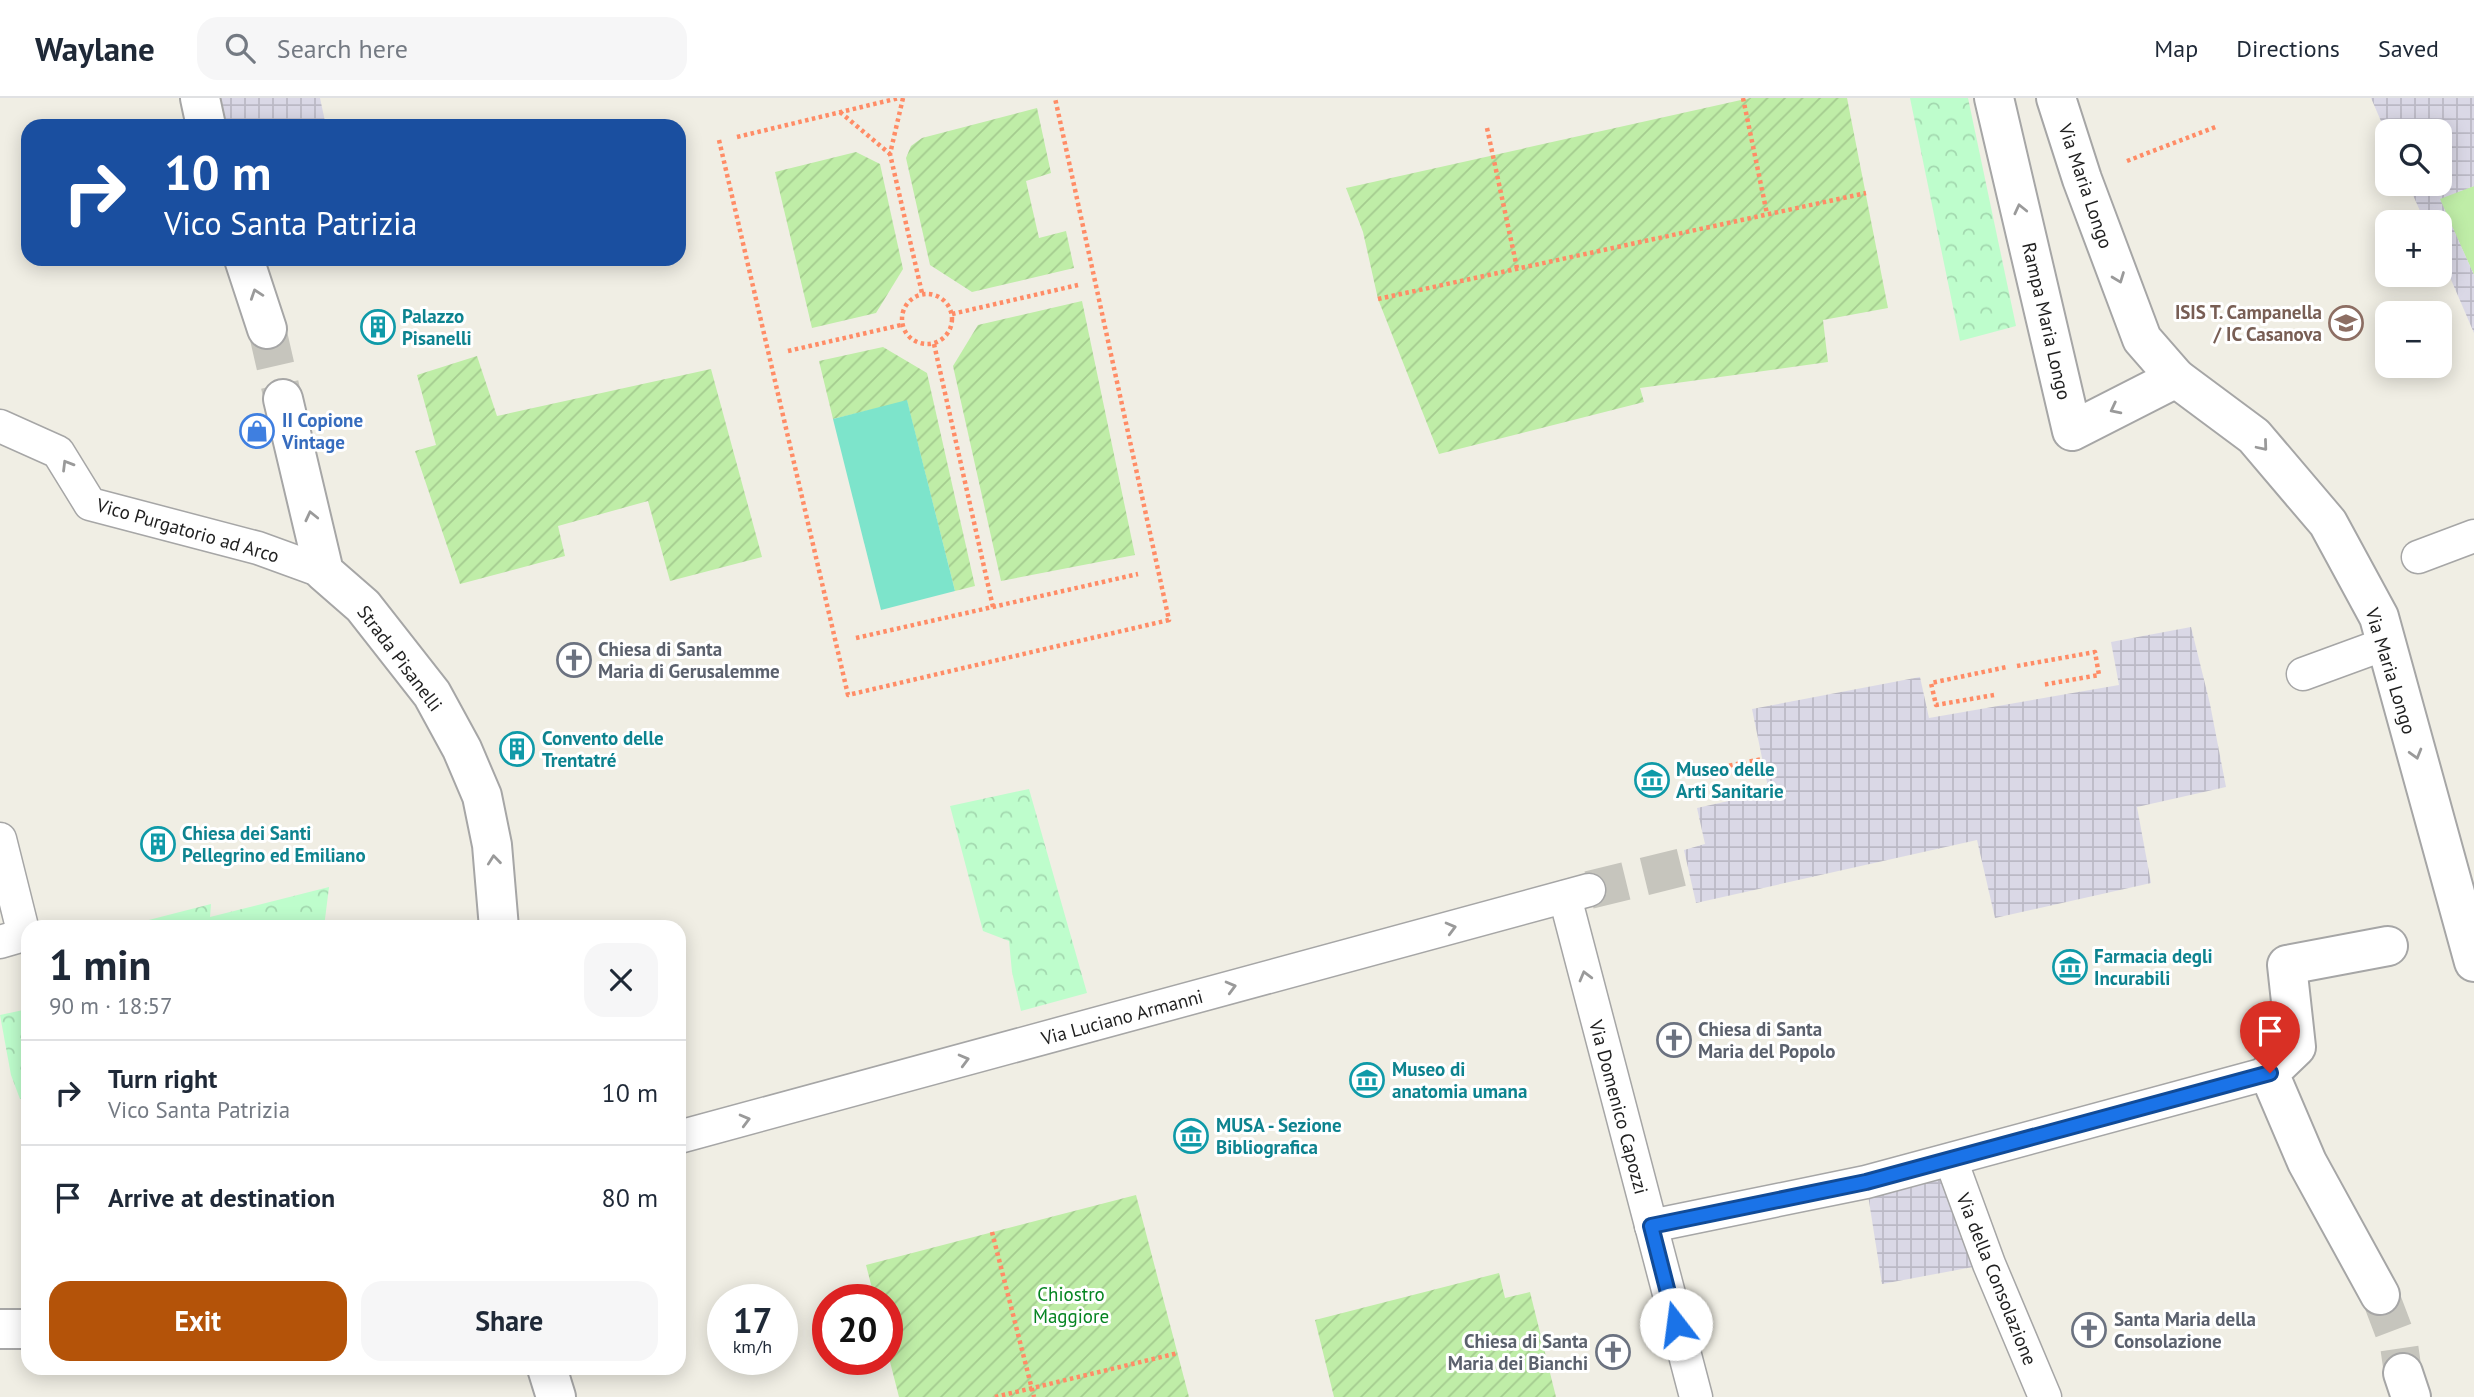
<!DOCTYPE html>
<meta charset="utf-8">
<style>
body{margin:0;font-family:"PT Sans",sans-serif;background:#f6f6f7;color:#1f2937;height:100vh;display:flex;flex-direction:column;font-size:26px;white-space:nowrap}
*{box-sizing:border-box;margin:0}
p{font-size:23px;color:#747a83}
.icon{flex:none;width:38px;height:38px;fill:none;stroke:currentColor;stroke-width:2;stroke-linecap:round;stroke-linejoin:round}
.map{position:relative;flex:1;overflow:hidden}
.details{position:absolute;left:21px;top:822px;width:665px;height:455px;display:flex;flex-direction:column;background:#fff;border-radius:21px;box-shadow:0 4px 18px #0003}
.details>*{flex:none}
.top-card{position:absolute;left:21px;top:21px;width:665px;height:147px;border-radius:21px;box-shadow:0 4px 18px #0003;background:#1a4fa0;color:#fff;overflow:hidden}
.tools{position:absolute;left:2375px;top:21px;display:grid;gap:14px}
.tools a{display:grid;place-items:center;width:77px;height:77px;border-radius:14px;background:#fff;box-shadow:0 4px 18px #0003;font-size:35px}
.speed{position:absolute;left:707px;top:1186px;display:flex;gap:14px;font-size:35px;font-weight:700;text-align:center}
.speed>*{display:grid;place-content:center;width:91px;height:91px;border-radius:50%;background:#fff;box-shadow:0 4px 18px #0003;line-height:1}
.speed small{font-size:18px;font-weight:400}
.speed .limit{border:10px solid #d22;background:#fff;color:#111}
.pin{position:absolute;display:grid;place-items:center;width:60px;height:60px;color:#fff;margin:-72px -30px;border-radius:50% 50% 50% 0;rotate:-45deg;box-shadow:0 0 7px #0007}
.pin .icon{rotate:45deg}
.me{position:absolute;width:77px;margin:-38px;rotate:345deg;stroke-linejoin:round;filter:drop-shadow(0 0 5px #0008)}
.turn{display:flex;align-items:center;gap:24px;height:147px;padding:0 28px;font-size:32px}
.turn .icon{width:91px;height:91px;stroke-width:2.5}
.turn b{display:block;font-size:49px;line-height:60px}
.round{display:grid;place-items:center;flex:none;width:74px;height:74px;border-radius:21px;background:#f6f6f7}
.head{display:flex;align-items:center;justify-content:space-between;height:119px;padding:0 28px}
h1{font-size:42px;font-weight:700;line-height:52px}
.button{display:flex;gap:14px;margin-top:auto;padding:14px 28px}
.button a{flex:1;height:80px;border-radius:21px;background:#b45309;color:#fff;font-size:28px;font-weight:700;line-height:80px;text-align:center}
.button a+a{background:#f6f6f7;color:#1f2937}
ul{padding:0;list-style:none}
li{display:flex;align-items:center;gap:21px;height:105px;padding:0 28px;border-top:2px solid #e0e1e3}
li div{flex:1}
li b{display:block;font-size:26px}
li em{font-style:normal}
header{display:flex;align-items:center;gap:42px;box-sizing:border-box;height:98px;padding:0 35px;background:#fff;border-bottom:2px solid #e0e1e3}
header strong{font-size:33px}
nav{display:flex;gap:38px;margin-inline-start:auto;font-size:24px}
.search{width:490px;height:63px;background:#f6f6f7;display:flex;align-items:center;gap:18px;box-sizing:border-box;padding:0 24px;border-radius:21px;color:#747a83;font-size:26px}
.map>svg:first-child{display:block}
</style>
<header>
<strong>Waylane</strong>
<div class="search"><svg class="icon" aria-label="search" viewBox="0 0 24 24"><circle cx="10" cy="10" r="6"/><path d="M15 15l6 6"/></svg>Search here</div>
<nav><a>Map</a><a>Directions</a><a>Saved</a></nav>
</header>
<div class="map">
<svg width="2474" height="1299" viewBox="0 0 2474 1299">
<defs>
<pattern id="park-crowns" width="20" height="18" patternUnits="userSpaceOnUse" patternTransform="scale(1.75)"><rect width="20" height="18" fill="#befdcc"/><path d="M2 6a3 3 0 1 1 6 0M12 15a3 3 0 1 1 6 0" fill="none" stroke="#a3d8af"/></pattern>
<pattern id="garden-furrows" width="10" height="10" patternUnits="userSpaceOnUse" patternTransform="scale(1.75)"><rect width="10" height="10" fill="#bfeda7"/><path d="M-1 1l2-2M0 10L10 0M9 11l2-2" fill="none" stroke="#a4cb8f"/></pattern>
<pattern id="plaza-grid" width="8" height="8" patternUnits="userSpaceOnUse" patternTransform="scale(1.75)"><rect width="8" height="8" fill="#dad8e6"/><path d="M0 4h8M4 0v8" fill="none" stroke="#bbb9c5"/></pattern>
</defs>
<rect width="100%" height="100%" fill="#f0eee4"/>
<!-- grass -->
<polygon fill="#bfeda7" points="2474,88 2474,177 2439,100"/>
<!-- park -->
<g fill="url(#park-crowns)">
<polygon points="1910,0 1968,0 2016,228 1960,243"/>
<polygon points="1029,691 1087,895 1021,913 1012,874 1009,843 983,833 950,708"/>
<polygon points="329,789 324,829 137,829 137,825 211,806 210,819"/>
<polygon points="28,911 28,999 20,1001 11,977 0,917"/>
</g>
<!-- garden -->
<g fill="url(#garden-furrows)">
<polygon points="1750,0 1847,0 1888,210 1823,222 1828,264 1640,290 1644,304 1439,356 1378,201 1363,134 1346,90"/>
<polygon points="1037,10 1051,75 1026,83 1039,140 1066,133 1074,170 972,194 930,167 906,60 911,48 922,40"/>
<polygon points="856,54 880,66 903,171 876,215 812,230 775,74"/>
<polygon points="1082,203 1135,457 1001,483 953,268 978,227"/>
<polygon points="883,249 927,275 975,488 955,493 907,303 833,321 819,263"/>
<polygon points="477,258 497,318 711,271 762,459 670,483 648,403 558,428 565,458 460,486 415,353 436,347 417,277"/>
<polygon points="1136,1097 1189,1299 899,1299 887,1252 887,1202 875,1202 866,1167"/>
<polygon points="1499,1175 1505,1200 1530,1194 1556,1299 1334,1299 1315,1222"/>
</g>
<!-- pitch -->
<polygon fill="#7de4cb" points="907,302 955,493 881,512 833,321"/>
<!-- plaza -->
<g fill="url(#plaza-grid)">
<polygon points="206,0 320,0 326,28 213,28"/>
<polygon points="2371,0 2474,0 2474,88 2440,101 2474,177 2474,235 2440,156 2440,124 2425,124 2408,86 2440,86 2440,33 2387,33 2387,37"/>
<polygon points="2191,529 2210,606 2226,689 2137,709 2151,785 1995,820 1977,742 1696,805 1684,752 1705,746 1697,710 1769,694 1752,611 1920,579 1929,620 2119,587 2111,544"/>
<polygon points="1951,1062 1989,1166 1882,1186 1866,1084"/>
</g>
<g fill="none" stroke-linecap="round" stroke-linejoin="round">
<!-- pedestrian-tunnel -->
<g stroke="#c6c5bd" stroke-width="38" stroke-dasharray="38 19" stroke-linecap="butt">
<polyline points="1589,792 1687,768"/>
<polyline points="2380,1197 2399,1247 2403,1275"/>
</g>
<!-- minor-tunnel -->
<polyline stroke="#c6c5bd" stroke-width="38" stroke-dasharray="38 19" stroke-linecap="butt" points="267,231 283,301"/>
<!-- service casing -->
<g stroke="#a6a6a6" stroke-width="35">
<g id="service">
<polyline points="0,328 58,354 90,406 258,450 324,474"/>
<polyline points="2418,459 2474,438"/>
<polyline points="2303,576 2385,546"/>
<polyline points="0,741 24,837 0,844"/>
<polyline points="1565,799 1696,1299"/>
<polyline points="679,1039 1589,792"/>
<polyline points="1951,1062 1989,1166 2045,1299"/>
<polyline points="1651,1128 1866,1084 2269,975"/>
</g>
</g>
<!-- pedestrian casing -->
<g stroke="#a6a6a6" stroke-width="42">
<g id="pedestrian">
<polyline points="2380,1197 2307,1064 2269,975 2296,949 2287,867 2388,848"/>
<polyline points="0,1231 28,1231"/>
<polyline points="2403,1275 2411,1299"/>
</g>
</g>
<!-- minor casing -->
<g stroke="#a6a6a6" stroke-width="42">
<g id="minor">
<polyline points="200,0 206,28"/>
<polyline points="1994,0 2072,333 2176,280"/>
<polyline points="2056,0 2082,81 2142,241 2176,280 2254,338 2328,425 2379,519 2474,864"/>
<polyline points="244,161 267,231"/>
<polyline points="283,301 324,474 363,508 432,596 462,651 482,698 492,747 499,830"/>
<polyline points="547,1270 556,1299"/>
</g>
</g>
<!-- path -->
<g stroke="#ff8c66" stroke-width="4.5" stroke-dasharray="3.5 3.5" stroke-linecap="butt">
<polyline points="903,0 890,56 922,195"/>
<polyline points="1743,0 1767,116"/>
<polyline points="840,14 890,56"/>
<polyline points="1487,30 1517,170"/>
<polyline points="737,39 899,0"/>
<polyline points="719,42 848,597 1169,522 1055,0"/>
<polyline points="2127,63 2218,28"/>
<circle cx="927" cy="221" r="25"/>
<polyline points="1378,201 1866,95"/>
<polyline points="952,216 1078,187"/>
<polyline points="934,246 993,509"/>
<polyline points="788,253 901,227"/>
<polyline points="856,540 1138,476"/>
<polyline points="2017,568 2095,554 2099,577 2042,587"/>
<polyline points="1994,597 1936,607 1931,585 2007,569"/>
<polyline points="1688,676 1762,661"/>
<polyline points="992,1134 1034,1299"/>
<polyline points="995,1299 1178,1255"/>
</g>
<!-- service -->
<use href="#service" stroke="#fff" stroke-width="32"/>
<!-- pedestrian -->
<use href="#pedestrian" stroke="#fff" stroke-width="38"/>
<!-- minor -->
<use href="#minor" stroke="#fff" stroke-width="38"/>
</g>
<!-- one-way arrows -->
<defs><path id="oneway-chevron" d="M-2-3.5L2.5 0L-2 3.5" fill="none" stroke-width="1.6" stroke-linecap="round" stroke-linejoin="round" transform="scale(1.75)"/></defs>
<g stroke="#9a9a9a">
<use href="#oneway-chevron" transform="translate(2020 111) rotate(-103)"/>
<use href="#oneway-chevron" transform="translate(2119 180) rotate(69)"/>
<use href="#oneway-chevron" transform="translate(256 196) rotate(-109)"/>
<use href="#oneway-chevron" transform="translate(2115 311) rotate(153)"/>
<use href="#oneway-chevron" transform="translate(2263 348) rotate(50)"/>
<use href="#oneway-chevron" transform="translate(67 367) rotate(-121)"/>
<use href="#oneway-chevron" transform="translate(311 418) rotate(-103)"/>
<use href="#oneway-chevron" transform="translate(2416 656) rotate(74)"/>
<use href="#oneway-chevron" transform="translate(494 762) rotate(-96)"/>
<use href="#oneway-chevron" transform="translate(1451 830) rotate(-15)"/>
<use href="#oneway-chevron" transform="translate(1585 878) rotate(-105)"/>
<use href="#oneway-chevron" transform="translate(1231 889) rotate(-15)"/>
<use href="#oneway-chevron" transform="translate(964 962) rotate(-15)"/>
<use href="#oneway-chevron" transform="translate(745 1022) rotate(-15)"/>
</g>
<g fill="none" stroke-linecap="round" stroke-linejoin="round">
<!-- route casing -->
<g stroke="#114b97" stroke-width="18">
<polyline id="route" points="1676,1226 1651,1128 1866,1084 2270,975"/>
</g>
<!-- route -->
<use href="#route" stroke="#1a73e8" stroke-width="12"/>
</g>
<!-- icons -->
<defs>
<g id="school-ring" transform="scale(1.75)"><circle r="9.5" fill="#fff" stroke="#8d6e63" stroke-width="1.5"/><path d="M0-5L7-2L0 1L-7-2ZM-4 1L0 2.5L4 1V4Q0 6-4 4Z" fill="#8d6e63"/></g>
<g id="building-ring" transform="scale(1.75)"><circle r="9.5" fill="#fff" stroke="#0f9aa8" stroke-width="1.5"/><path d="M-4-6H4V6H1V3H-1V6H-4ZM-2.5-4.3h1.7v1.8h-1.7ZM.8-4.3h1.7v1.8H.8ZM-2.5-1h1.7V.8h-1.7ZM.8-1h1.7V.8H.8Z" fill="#0f9aa8"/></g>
<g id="shop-ring" transform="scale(1.75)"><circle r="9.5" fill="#fff" stroke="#3f7fe0" stroke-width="1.5"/><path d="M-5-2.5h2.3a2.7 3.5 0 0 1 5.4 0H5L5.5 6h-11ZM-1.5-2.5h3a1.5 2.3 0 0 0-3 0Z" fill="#3f7fe0"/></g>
<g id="church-ring" transform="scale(1.75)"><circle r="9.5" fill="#fff" stroke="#6b7280" stroke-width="1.5"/><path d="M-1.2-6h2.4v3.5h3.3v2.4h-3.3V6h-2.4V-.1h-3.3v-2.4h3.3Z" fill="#6b7280"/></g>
<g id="museum-ring" transform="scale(1.75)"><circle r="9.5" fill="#fff" stroke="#0f9aa8" stroke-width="1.5"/><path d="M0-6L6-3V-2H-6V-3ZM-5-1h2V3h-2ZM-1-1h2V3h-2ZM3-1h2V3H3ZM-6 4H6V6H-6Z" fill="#0f9aa8"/></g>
</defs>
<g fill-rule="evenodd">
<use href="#school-ring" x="2346" y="225"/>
<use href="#building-ring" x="378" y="229"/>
<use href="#shop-ring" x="257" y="333"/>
<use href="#church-ring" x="574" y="562"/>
<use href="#building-ring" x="517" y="651"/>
<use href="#museum-ring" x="1652" y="682"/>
<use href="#building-ring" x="158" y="746"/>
<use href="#museum-ring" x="2070" y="869"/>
<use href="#church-ring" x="1674" y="942"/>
<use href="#museum-ring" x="1367" y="982"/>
<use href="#museum-ring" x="1191" y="1038"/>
<use href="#church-ring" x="2089" y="1232"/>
<use href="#church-ring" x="1613" y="1254"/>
</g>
<g text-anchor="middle" stroke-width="6" stroke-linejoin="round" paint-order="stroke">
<!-- street labels -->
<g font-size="19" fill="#1f1f1f" stroke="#fff">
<text transform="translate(2086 88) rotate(71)" y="7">Via Maria Longo</text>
<text transform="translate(2047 223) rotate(77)" y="7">Rampa Maria Longo</text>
<text transform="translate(188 432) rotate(16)" y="7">Vico Purgatorio ad Arco</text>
<text transform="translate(400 560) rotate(53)" y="7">Strada Pisanelli</text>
<text transform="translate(2391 573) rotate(73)" y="7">Via Maria Longo</text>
<text transform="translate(1122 919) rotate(-15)" y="7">Via Luciano Armanni</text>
<text transform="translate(1619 1009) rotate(75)" y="7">Via Domenico Capozzi</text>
<text transform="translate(1997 1181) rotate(68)" y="7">Via della Consolazione</text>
</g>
<!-- education labels -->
<g font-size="19" font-weight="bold" fill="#785e54" stroke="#fff" text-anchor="end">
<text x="2322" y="221">ISIS T. Campanella<tspan x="2322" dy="22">/ IC Casanova</tspan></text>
</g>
<!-- culture labels -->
<g font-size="19" font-weight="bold" fill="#0d838f" stroke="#fff" text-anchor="start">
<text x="402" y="225">Palazzo<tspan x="402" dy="22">Pisanelli</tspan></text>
<text x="542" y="647">Convento delle<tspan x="542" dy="22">Trentatré</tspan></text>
<text x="1676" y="678">Museo delle<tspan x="1676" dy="22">Arti Sanitarie</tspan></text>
<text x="182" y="742">Chiesa dei Santi<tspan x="182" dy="22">Pellegrino ed Emiliano</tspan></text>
<text x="2094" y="865">Farmacia degli<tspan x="2094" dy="22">Incurabili</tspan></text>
<text x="1392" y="978">Museo di<tspan x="1392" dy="22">anatomia umana</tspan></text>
<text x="1216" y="1034">MUSA - Sezione<tspan x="1216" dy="22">Bibliografica</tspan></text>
</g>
<!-- shop labels -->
<g font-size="19" font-weight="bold" fill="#366cbe" stroke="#fff" text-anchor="start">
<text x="282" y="329">II Copione<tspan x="282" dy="22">Vintage</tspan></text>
</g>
<!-- worship labels -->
<g font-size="19" font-weight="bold" fill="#5b616d" stroke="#fff" text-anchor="start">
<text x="598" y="558">Chiesa di Santa<tspan x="598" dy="22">Maria di Gerusalemme</tspan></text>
<text x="1698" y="938">Chiesa di Santa<tspan x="1698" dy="22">Maria del Popolo</tspan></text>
<text x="2114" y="1228">Santa Maria della<tspan x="2114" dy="22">Consolazione</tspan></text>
<text x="1588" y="1250" text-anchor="end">Chiesa di Santa<tspan x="1588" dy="22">Maria dei Bianchi</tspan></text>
</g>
<!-- park labels -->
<g font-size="19" fill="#058522" stroke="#fff">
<text x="1071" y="1203">Chiostro<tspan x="1071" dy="22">Maggiore</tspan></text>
</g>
</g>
</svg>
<div class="tools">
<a><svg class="icon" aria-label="search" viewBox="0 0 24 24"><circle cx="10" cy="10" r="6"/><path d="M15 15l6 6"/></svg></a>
<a>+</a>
<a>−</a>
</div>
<div class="speed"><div>17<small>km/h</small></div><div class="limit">20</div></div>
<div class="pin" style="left:2270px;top:975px;background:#d93025"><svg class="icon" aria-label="arrive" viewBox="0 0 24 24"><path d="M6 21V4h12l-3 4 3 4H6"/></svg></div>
<svg class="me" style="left:1676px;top:1226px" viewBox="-20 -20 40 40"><circle r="19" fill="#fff"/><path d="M0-13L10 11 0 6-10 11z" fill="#1a73e8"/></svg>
<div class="top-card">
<div class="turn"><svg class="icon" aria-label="right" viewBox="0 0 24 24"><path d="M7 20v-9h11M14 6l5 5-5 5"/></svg><div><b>10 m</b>Vico Santa Patrizia</div></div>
</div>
<section class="details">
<div class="head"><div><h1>1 min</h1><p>90 m · 18:57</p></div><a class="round"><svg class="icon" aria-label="close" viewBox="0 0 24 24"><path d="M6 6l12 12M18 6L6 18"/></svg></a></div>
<ul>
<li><svg class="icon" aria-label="right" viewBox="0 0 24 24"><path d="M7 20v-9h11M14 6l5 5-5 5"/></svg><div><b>Turn right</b><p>Vico Santa Patrizia</p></div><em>10 m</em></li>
<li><svg class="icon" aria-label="arrive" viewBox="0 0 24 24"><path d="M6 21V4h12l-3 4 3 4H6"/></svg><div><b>Arrive at destination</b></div><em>80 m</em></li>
</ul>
<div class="button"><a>Exit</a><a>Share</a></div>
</section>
</div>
